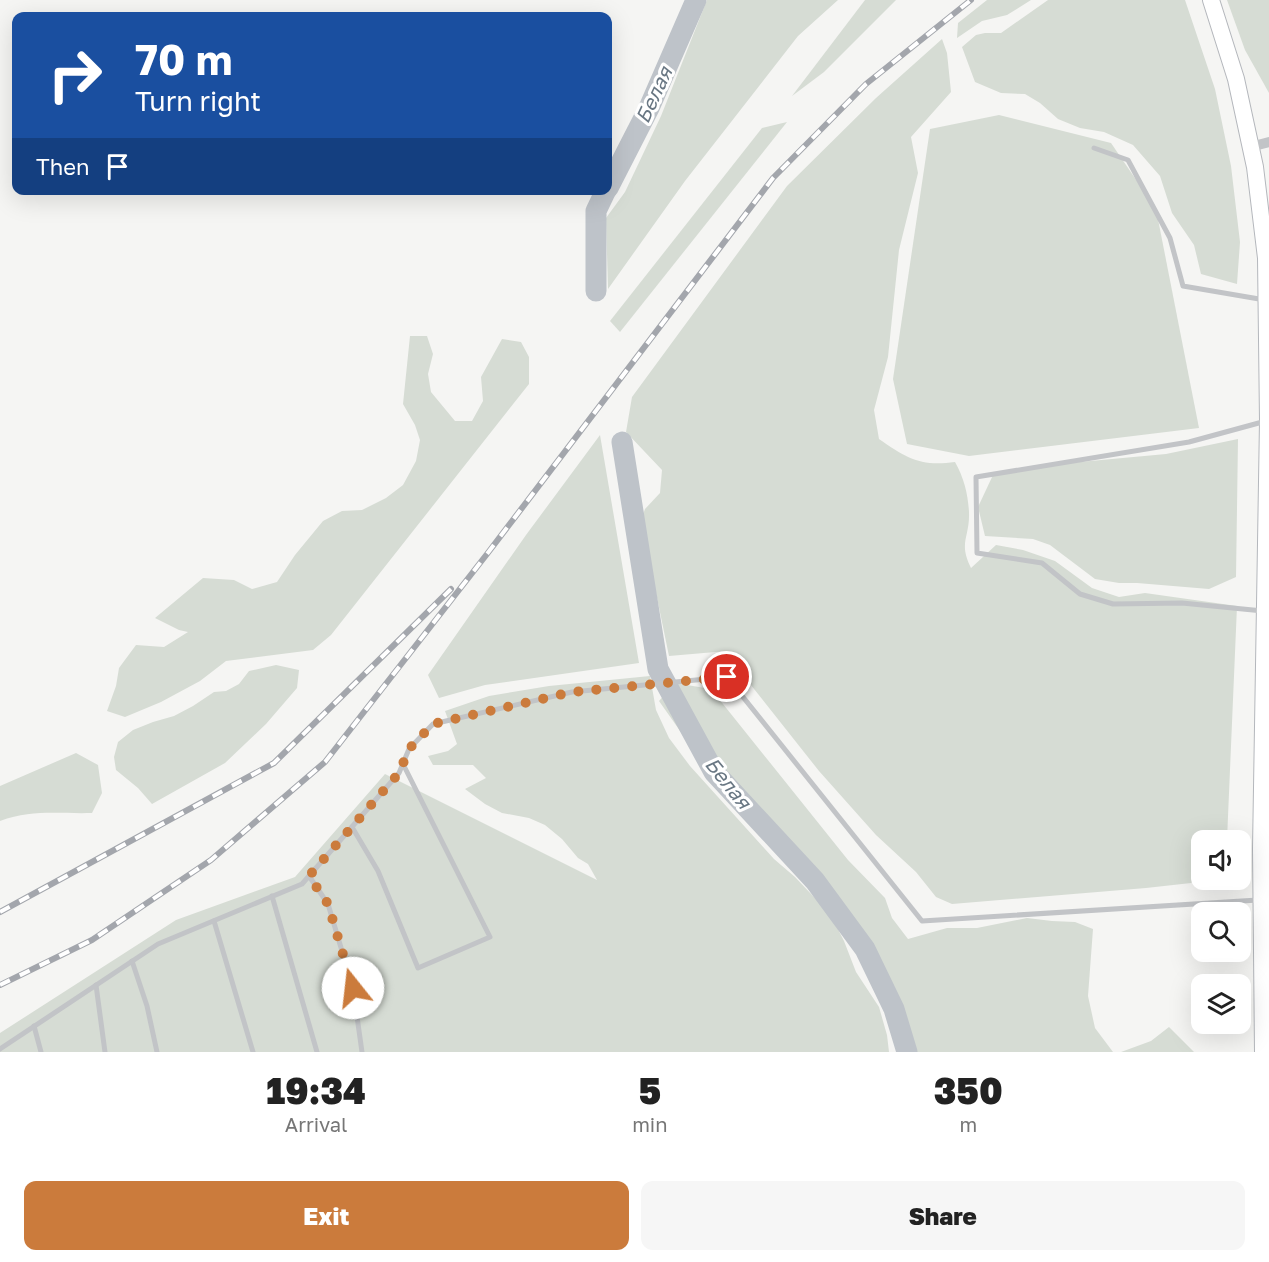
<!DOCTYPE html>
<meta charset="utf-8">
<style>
body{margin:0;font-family:"Golos Text",sans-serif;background:#f6f6f6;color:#222;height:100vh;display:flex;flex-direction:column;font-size:22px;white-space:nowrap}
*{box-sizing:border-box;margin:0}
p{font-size:20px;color:#767676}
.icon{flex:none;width:33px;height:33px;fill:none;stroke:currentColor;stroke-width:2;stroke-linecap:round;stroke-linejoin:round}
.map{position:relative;height:1052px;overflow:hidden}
.side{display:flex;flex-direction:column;background:#fff;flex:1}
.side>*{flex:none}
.guide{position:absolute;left:12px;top:12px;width:600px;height:183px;border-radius:12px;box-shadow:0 6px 24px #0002;background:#1a4fa0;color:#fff;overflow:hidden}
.controls{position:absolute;left:1191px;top:830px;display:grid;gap:12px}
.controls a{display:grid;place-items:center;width:60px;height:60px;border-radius:12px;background:#fff;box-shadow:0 6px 24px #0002;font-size:30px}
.pin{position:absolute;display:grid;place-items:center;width:51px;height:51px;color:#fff;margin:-26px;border:3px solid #fff;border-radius:50%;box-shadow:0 2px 6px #0007}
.me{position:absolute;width:66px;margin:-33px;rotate:344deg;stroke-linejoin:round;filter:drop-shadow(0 0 4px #0008)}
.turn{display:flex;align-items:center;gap:21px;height:126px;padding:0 24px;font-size:27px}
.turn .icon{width:78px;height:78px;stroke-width:2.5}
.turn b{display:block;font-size:42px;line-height:51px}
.then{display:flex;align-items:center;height:57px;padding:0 24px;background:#0003;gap:12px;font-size:22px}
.eta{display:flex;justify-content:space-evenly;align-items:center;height:102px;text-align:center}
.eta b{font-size:36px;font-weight:800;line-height:42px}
.action{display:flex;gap:12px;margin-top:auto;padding:12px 24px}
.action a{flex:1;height:69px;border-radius:12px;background:#cb7b3c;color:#fff;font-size:24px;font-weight:800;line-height:69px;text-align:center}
.action a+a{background:#f6f6f6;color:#222}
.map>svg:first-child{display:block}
</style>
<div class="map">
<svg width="1269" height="1052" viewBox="0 0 1269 1052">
<rect width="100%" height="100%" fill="#f5f5f3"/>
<!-- green -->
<g fill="#d6dcd4">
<polygon points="707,0 838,0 798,36 685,181 608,289 606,218 625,192 661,116"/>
<polygon points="865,0 896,0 824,72 792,96"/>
<polygon points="987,0 1031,0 1007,15 982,21 957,38 958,23"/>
<polygon points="1048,0 1185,0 1215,89 1231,166 1240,242 1237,284 1201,274 1194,245 1172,213 1160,176 1133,145 1104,132 1080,128 1058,119 1040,103 1025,94 1001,93 975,82 962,47 976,35 985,33 1001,33"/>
<polygon points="1227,0 1269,0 1269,93 1245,50"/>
<path d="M 942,39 L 947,53 L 951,92 L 911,137 L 918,173 L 899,250 L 888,357 L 874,410 L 879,439 C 906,458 921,467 955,462 C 964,478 968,494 969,512 C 970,538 958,542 971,568 L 996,545 L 1023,550 L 1055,561 L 1092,588 L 1119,597 L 1145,593 L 1237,606 L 1227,840 L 1202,840 L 1201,876 L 1191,883 L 1146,888 L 952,904 L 936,897 L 916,872 L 876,835 L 819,771 L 735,665 L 727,651 L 669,656 L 641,520 L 645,509 L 660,493 L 662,470 L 626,432 L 632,397 L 787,186 L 876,98 Z"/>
<polygon points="999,115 1111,143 1156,209 1199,428 969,456 907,444 893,379 930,129"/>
<polygon points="787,122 620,332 610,321 762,128"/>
<polygon points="410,336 427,336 433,354 428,374 431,392 455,421 472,421 483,401 481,377 502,339 521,342 529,357 529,384 331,635 313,650 226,661 200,681 161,702 125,717 107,711 116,686 119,668 136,645 164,647 188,632 179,630 155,618 203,578 234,580 252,589 277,582 295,555 323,521 342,511 362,510 386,498 403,485 416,461 420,440 415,425 403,404"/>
<polygon points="600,435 639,663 485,685 439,698 428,675 526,535"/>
<polygon points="1238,439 1236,577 1209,589 1137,583 1119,583 1095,579 1050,545 1033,539 985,536 978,507 993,475 1058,464 1166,454"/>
<polygon points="276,665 299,670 297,688 266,724 225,763 152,804 138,788 116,770 114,757 118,742 133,730 153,722 174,716 193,706 214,692 226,691 239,684 249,671"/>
<polygon points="650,676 656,710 669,738 690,766 774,859 795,877 830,914 844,941 856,972 879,1007 887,1035 889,1052 0,1052 0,1033 176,920 295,877 385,774 597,880 588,864 578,858 562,839 545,825 529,818 502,813 485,804 465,789 486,778 473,765 433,765 428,756 448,751 457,744 445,711 489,696 549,686"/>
<polygon points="675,683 711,689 848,860 885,898 892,918 908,939 947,928 977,928 1027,918 1052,921 1075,922 1093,929 1088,996 1095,1028 1113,1052 910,1052 892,999 862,947 806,859 760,816 717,780 690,745 659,701"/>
<path d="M 76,753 L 98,765 L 102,793 L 92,813 C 58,814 33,809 0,821 L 0,786 Z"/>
<polygon points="1169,1027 1194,1052 1121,1052 1151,1041"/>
</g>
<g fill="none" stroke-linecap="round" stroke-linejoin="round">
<!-- river -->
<g stroke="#bec3c9" stroke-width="21">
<polyline points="608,188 649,108 696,0"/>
<polyline points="596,291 596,211 606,190"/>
<polyline points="622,442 658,669 714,772 815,881 865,949 894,1009 907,1052"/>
</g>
<!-- secondary casing -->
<g stroke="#b4b7bc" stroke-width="18">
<polyline id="secondary" points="1211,0 1236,79 1255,167 1266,258 1268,421 1261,849 1263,1052"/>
</g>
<!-- service -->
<g stroke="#c2c4c7" stroke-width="5">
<polyline points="1094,148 1128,160 1170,238 1183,286 1265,300"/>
<polyline points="1263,611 1182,603 1113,604 1080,594 1042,563 977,553 976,477 1189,442 1266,421"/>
<polyline points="352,827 378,871 418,968 490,937 403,764"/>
<polyline points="309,876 328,904 353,988 362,1052"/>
<polyline points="272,896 317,1052"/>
<polyline points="214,921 253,1052"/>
<polyline points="132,961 147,1006 157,1052"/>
<polyline points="96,985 105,1052"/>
<polyline points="34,1026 41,1052"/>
<polyline points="0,1049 158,944 302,884 399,773 409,749 433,724 572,692 727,677 922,921 1258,900"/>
</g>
<!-- minor -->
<polyline stroke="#c2c4c7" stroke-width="10" points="1250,147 1269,142"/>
<!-- secondary -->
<use href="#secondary" stroke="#fff" stroke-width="16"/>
<!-- rail casing -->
<g stroke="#a3a6ac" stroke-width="6">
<g id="rail">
<polyline points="0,912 274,763 451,589"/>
<polyline points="0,985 92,940 211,860 325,762 487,554 773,178 866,84 971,0"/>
</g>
</g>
<!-- rail -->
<use href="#rail" stroke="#fff" stroke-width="4" stroke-dasharray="11" stroke-linecap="butt"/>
</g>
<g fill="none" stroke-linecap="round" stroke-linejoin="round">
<!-- route -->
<polyline stroke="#cb7b3c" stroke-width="10" stroke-dasharray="0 18" points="353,988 328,904 309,876 399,773 409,749 433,724 572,692 727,677"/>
</g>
<g text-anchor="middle" stroke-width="6" stroke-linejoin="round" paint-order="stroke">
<!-- water labels -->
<g font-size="20" font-style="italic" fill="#697783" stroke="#fff">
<text transform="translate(654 95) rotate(-65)" y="7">Белая</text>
<text transform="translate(728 783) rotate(51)" y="7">Белая</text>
</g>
</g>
</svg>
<div class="controls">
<a><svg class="icon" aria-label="sound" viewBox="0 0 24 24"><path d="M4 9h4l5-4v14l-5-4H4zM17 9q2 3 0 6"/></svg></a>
<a><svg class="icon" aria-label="search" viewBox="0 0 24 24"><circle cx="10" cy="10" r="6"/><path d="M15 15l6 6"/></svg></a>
<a><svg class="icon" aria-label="layers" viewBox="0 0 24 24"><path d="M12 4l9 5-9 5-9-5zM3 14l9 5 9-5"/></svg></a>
</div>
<div class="pin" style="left:727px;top:677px;background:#d93025"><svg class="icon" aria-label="arrive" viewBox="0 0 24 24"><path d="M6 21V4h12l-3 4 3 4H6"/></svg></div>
<svg class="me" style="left:353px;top:988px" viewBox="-20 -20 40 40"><circle r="19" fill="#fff"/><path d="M0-13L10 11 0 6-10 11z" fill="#cb7b3c"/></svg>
<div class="guide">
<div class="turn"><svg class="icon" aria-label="right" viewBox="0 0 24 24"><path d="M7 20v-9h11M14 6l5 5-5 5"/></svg><div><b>70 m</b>Turn right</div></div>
<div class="then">Then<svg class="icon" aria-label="arrive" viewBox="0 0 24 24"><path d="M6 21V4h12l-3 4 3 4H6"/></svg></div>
</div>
</div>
<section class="side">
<div class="eta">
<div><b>19:34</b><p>Arrival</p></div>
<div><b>5</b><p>min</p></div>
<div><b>350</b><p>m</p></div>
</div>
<div class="action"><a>Exit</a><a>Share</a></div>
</section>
